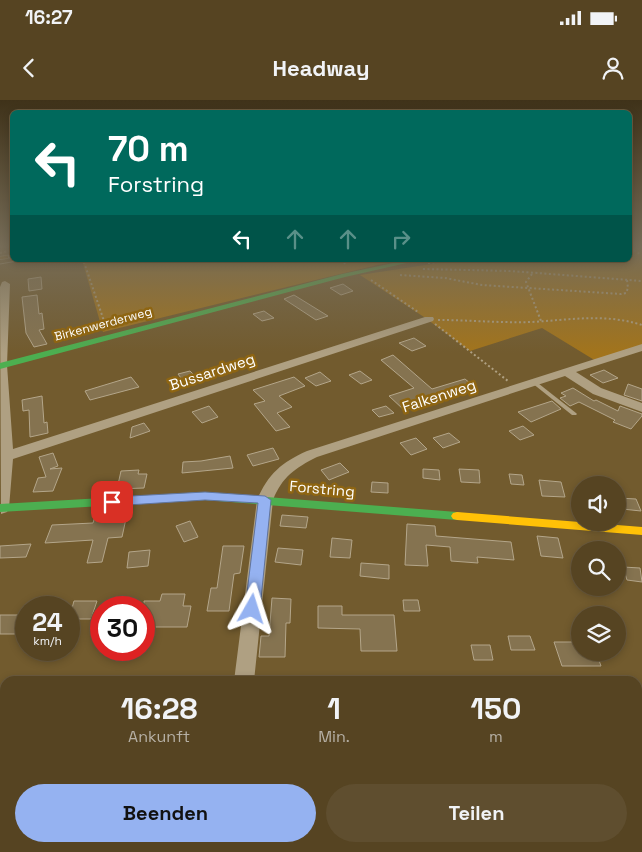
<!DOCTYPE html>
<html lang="de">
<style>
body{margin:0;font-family:"Space Grotesk",sans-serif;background:#5f4e2f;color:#f1f3f6;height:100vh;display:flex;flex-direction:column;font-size:19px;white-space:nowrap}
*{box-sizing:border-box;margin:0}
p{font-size:16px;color:#b6b0a5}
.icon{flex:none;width:28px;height:28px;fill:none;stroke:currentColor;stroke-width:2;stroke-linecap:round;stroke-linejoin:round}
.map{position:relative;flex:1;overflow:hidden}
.panel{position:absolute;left:0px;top:576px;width:642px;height:176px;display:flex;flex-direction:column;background:#564422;border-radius:15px 15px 0 0;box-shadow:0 2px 8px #0003,0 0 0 1px #6c5c40}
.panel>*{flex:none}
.hud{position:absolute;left:10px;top:10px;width:622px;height:152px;border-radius:8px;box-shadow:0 2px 8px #0003,0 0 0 1px #6c5c40;background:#00695c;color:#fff;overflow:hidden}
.tools{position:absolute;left:571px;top:376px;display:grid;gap:10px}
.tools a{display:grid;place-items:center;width:55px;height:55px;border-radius:50%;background:#564422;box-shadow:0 2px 8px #0003,0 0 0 1px #6c5c40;font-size:25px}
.speed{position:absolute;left:15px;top:496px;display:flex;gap:10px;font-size:25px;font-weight:700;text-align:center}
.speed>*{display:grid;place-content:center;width:65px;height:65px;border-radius:50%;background:#564422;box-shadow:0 2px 8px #0003,0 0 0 1px #6c5c40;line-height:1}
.speed small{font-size:12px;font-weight:400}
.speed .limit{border:8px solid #d22;background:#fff;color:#111}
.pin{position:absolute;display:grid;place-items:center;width:42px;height:42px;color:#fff;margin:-21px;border-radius:10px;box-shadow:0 2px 8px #0006}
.me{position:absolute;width:55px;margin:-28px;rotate:6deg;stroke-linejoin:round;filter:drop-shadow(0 0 4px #0008)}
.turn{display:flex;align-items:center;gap:18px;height:105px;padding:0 15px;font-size:22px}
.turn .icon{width:65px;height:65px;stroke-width:2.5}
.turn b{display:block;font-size:35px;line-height:42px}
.lanes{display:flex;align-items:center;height:48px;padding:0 15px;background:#0003;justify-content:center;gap:25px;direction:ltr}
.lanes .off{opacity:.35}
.eta{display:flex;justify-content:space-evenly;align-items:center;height:85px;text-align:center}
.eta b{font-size:30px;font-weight:600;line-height:35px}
.action{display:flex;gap:10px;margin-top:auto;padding:10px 15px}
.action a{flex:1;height:58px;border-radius:30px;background:#95b2f1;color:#111;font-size:20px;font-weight:600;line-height:58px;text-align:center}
.action a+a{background:#5f4e2f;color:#f1f3f6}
.status{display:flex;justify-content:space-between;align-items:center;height:35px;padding:0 25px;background:#564422;direction:ltr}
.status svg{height:14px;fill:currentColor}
header{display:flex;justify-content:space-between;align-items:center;height:65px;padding:0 15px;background:#564422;font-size:22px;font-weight:600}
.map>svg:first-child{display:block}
</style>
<div class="status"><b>16:27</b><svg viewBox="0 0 49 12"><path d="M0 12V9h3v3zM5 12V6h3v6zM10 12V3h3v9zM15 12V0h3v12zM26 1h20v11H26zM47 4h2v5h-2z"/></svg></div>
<header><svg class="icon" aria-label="back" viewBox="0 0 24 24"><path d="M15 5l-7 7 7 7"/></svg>Headway<svg class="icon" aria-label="person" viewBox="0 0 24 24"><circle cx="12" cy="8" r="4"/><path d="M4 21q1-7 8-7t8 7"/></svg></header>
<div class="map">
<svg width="642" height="752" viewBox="0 0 642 752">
<rect width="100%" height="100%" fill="#725b2e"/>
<!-- green -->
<g fill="#a2741c">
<polygon points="630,148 642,148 642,247 596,261 542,228 470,251 424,217 360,175 458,160 630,160"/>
<polygon points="82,160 406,160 377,165 103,232"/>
</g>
<!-- building -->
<g fill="#857350" stroke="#b4a68a">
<polygon points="41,177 42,189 29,191 28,179"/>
<polygon points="343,184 353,191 341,195 330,188"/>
<polygon points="37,195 39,214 42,213 44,229 39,230 47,244 34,247 26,233 22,197"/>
<polygon points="294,195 328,216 316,220 284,199"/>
<polygon points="264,211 274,218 262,221 253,214"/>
<polygon points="414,238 426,246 412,251 399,243"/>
<polygon points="393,255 432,289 465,279 476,288 404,310 389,296 414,288 381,260"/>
<polygon points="604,270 618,278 603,283 590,275"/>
<polygon points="190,271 197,278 184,282 178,274"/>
<polygon points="360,271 372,280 361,284 349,275"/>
<polygon points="320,272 331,281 316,286 305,278"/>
<polygon points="131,277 139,287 90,300 85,291"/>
<polygon points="294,277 305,286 279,296 292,307 277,313 290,327 276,331 254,304 265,301 253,290"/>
<polygon points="628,284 642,289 642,301 624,295"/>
<polygon points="573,288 594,301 596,300 618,311 620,306 642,314 642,316 631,329 613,322 615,320 579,302 570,306 560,298 566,296 561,293"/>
<polygon points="42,296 44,323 47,322 48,333 30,337 29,310 23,311 22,300"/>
<polygon points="552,301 561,309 531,322 518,312"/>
<polygon points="209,306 218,317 202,323 192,312"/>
<polygon points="386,306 394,313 379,317 372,310"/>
<polygon points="144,323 150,331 130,338 132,327"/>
<polygon points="523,326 534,335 520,340 509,331"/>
<polygon points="449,333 460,342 443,348 433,338"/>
<polygon points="416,338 427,349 411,355 400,343"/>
<polygon points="273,348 279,359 253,366 247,355"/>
<polygon points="53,353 58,366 50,369 62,368 53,391 33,392 38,378 46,377 39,357"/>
<polygon points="230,356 233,368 182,373 183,362 201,361"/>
<polygon points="340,363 349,372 329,380 321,370"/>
<polygon points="423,369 439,370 440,380 423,378"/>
<polygon points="459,369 479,370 480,383 461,382"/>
<polygon points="139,370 138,374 147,374 144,388 117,389 121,371"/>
<polygon points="509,374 522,375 524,385 511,384"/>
<polygon points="539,380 561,382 565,397 542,396"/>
<polygon points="372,382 388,383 388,393 371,392"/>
<polygon points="618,398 636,399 641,411 622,409"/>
<polygon points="127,414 122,437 108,438 102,462 87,463 93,440 45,443 52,425 93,423 95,416"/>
<polygon points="282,415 308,417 306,428 280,426"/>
<polygon points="190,421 198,437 184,442 176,426"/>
<polygon points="407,424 435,426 436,436 511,442 514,460 477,457 478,463 451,461 450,447 426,445 428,466 405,465"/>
<polygon points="537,436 558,438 563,458 541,456"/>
<polygon points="332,438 352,440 350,458 330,457"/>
<polygon points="31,444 26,457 0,458 0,446"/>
<polygon points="223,446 244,446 240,473 234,474 229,511 207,511 211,488 217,488"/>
<polygon points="278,448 303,450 301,465 275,462"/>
<polygon points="150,450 148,466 127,468 129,452"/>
<polygon points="361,463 389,465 389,479 360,476"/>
<polygon points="623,467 640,468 642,482 627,480"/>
<polygon points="162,494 185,494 183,506 191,506 187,527 144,527 144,501 160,501"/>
<polygon points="272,498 291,499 290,523 286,523 285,557 259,557 261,536 269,536"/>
<polygon points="403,500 418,500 420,511 404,511"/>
<polygon points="74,501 97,501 91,519 69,519"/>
<polygon points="318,506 342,506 342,515 394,515 397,551 361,551 360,529 318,528"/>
<rect x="0" y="515" width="26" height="19"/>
<polygon points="508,536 530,536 535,550 511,550"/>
<polygon points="554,542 580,542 580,552 596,552 601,566 562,566"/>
<polygon points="471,545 490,545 493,560 474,560"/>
</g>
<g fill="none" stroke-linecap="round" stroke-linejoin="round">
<!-- path -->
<g stroke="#afa082" stroke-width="2" stroke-dasharray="2 2.5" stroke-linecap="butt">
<polyline points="630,148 642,155"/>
<polyline points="633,150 641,148"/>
<polyline points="0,153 12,150"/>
<polyline points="93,160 84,162 106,227"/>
<polyline points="340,160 346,164"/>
<polyline points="428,163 451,160"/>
<polyline points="423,169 511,171 642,181"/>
<polyline points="532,174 526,182 541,221"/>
<polyline points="400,175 445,178 482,185 621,194 626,193 628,188 627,180"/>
<polyline points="371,180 418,212"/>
<path d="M 438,220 C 469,220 500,223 531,222 C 569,220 604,213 642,225"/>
<polyline points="435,224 508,281"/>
</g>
<!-- lane -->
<polygon fill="#afa082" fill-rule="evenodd" points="534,280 576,313 577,314 576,315 572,315 532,283 531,282"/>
<!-- street -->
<g fill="#afa082" fill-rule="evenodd">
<polygon points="5,181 10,184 7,265 13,349 425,217 433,217 434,219 433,221 13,359 9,408 7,412 1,414 0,187 2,182"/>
<path d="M 642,244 L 642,251 L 576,272 L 601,288 L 642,303 L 642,312 L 593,294 L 565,276 L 317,357 C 295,368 282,377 273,400 L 254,581 L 234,581 L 257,400 C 268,374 282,362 307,351 Z"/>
<rect x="0" y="588" width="5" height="20"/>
<rect x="638" y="597" width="4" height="20"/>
<polygon points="45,748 71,748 69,752 43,752"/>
<polygon points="435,748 461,748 463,752 437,752"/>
</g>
<!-- fast -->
<g fill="#4caf50" fill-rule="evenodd">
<polygon points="407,160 420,160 345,177 0,269 0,263 342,174"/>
<polygon points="205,392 457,412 461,413 463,416 461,419 457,420 205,400 0,412 0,404"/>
</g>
<!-- slow -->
<polygon fill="#ffc107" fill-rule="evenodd" points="457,412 642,427 642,435 457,420 453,419 451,416 453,413"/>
<!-- tram -->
<polyline stroke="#aea185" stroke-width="1" points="0,164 23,160"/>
<!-- rail casing -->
<g stroke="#aea185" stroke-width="4">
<polyline id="rail" points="0,158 12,156"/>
</g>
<!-- rail -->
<use href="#rail" stroke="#8e6512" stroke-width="2.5" stroke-dasharray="8" stroke-linecap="butt"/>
</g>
<!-- sky -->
<linearGradient id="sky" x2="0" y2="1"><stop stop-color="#3f3219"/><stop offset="0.58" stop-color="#766c57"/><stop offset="1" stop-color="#766c57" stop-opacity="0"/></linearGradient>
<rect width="642" height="253" fill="url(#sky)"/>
<!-- route -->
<polygon fill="#95b2f1" stroke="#61749d" points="205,392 265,396 271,400 260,509 258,513 252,514 247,513 245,509 258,403 205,400 112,406 106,402 112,397"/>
<g text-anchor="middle" stroke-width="5" stroke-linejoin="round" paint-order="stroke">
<!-- far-street labels -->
<g font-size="12" fill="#fff" stroke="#8e6512">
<text transform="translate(103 224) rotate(-15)" y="4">Birkenwerderweg</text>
</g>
<!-- street labels -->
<g font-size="15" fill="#fff" stroke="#8e6512">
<text transform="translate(212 272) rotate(-18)" y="5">Bussardweg</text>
<text transform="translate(439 296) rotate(-18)" y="5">Falkenweg</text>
<text transform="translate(322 389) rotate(5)" y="5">Forstring</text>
</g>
</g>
</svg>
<div class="tools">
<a><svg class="icon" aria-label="sound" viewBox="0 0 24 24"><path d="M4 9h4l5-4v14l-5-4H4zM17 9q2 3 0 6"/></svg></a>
<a><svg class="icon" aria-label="search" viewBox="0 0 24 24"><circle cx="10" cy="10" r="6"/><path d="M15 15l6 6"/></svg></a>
<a><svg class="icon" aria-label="layers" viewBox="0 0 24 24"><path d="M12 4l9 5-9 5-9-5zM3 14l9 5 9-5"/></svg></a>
</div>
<div class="speed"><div>24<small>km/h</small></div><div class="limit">30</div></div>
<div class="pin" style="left:112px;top:402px;background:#d93025"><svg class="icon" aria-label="arrive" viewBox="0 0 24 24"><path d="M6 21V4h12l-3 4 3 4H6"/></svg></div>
<svg class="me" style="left:252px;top:509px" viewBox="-20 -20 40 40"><path d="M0-17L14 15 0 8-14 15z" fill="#95b2f1" stroke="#fff" stroke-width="4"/></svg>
<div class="hud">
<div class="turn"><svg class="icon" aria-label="left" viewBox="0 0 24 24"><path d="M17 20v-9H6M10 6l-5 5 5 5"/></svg><div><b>70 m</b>Forstring</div></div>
<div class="lanes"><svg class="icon" aria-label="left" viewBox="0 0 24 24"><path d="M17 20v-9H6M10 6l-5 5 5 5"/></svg><svg class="icon off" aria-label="ahead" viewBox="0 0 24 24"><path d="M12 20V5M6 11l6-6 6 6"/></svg><svg class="icon off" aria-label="ahead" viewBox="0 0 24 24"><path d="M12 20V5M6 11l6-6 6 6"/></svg><svg class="icon off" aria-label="right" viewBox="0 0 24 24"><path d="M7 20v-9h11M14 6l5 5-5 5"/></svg></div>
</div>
<section class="panel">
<div class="eta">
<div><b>16:28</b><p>Ankunft</p></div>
<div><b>1</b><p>Min.</p></div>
<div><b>150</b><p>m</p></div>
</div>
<div class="action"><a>Beenden</a><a>Teilen</a></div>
</section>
</div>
